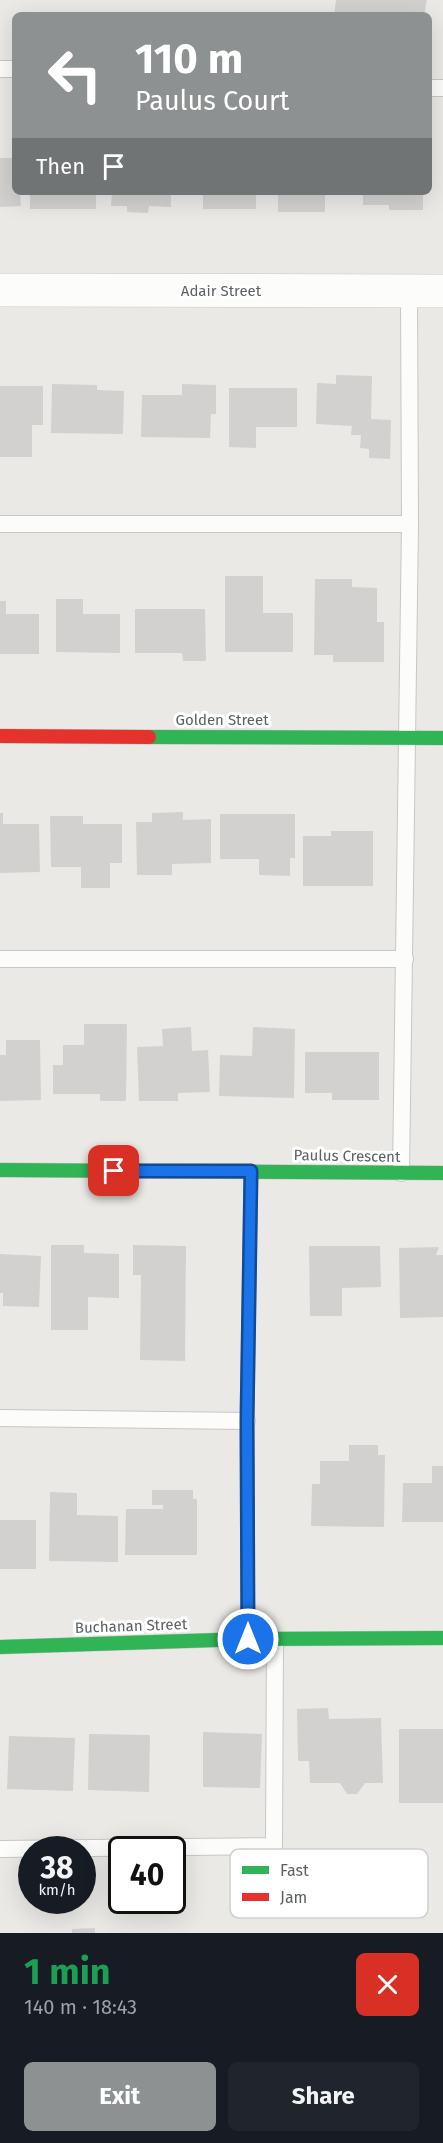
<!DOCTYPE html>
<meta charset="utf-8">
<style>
body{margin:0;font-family:"Fira Sans",sans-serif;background:#20242c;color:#f1f3f6;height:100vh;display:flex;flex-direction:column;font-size:22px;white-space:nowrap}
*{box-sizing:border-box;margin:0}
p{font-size:20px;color:#9ea1a6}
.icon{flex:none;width:33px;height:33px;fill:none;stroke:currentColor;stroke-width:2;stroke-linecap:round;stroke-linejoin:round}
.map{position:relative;height:1933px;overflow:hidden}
.sheet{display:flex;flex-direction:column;background:#171b24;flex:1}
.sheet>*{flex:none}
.hud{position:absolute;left:12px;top:12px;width:420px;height:183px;border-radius:9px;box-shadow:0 6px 24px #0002;background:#8e9191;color:#fff;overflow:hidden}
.speed{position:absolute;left:18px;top:1836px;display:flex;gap:12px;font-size:30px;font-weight:700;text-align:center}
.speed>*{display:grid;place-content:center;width:78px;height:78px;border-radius:50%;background:#171b24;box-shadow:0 6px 24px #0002;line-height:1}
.speed small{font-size:15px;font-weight:400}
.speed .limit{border:3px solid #111;border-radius:9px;background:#fff;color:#111}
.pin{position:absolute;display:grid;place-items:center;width:51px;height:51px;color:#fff;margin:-26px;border-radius:12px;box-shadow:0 3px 9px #0006}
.me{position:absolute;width:66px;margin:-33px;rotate:0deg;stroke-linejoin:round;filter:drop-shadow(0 0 4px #0008)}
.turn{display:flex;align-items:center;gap:21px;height:126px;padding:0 24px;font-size:27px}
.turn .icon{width:78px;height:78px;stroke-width:2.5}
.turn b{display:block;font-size:42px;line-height:51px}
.then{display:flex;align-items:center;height:57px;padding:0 24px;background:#0003;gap:12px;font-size:22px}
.round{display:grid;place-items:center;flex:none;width:63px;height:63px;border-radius:9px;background:#20242c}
.headline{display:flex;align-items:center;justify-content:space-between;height:102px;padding:0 24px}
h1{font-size:36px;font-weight:700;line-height:45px;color:#1e9e55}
.button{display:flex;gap:12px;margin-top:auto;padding:12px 24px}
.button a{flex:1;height:69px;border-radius:9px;background:#8e9191;color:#fff;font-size:24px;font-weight:700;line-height:69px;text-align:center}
.button a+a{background:#20242c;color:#f1f3f6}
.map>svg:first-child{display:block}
</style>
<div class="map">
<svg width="443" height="1933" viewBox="0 0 443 1933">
<rect width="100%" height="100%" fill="#ebe9e6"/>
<!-- building -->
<g fill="#d3d1cf">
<polygon points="336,0 427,0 424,15 334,15"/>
<polygon points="0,158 15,158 15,192 20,192 21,206 0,207"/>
<rect x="30" y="192" width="66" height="17"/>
<polygon points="112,192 171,192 171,207 149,206 148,213 127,212 127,206 111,206"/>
<rect x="203" y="192" width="53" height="17"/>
<rect x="278" y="192" width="47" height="20"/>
<polygon points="363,192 423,192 423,210 389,210 389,205 363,205"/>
<polygon points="336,375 372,376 371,419 391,420 390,459 369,458 369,449 360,448 361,435 351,435 352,426 316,424 317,383 336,384"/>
<polygon points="52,384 97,385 97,390 124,391 123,434 51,433"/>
<polygon points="182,384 216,385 216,414 211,414 210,438 141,437 142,395 182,395"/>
<polygon points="0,386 43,386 43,425 32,425 32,457 0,457"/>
<polygon points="229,388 297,388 297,427 256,427 256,448 229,447"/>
<polygon points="225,576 263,576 263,613 293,613 293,652 225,652"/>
<polygon points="315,579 352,579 352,587 377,588 377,622 384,622 384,662 333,662 333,655 314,655"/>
<polygon points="56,599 83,599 83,614 120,614 120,653 56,652"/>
<polygon points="0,601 6,601 6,614 39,614 39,654 0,654"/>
<polygon points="135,609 205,609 206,661 183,661 182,653 135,653"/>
<polygon points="183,812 183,820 211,819 211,863 172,864 172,875 137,875 136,822 152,822 152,813"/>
<polygon points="0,813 3,813 3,824 39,824 40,872 0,873"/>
<polygon points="220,814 295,814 295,858 290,858 290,876 259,875 259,859 220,859"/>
<polygon points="50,816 83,816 83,824 122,824 122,863 110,863 110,888 81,888 81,867 51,867"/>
<polygon points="331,831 373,831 373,886 303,886 303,836 331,836"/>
<polygon points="84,1024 127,1024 126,1101 100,1101 100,1094 53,1094 53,1065 63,1065 63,1045 84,1045"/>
<polygon points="191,1027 192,1051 208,1050 210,1092 178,1093 178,1101 139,1101 137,1047 163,1046 162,1029"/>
<polygon points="253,1027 295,1029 294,1098 219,1096 220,1055 252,1056"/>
<polygon points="6,1040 40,1040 41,1100 0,1101 0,1055 6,1055"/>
<polygon points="305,1052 379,1052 379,1100 332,1100 332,1093 305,1093"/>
<polygon points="51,1245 84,1245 84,1253 119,1254 119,1298 88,1297 88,1330 51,1330"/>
<polygon points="133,1245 186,1246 185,1361 140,1360 141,1275 133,1275"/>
<polygon points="309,1246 380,1246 381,1287 342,1288 342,1316 310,1316"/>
<polygon points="439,1247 436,1255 443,1255 443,1317 400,1318 399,1248"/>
<polygon points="0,1254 41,1256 39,1307 3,1306 3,1293 0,1293"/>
<polygon points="349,1445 378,1445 378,1455 385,1455 384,1527 311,1526 312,1484 320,1484 320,1461 349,1461"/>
<polygon points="432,1466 443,1466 443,1522 402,1522 403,1483 432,1483"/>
<polygon points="152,1490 193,1490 193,1499 197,1499 197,1555 125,1555 126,1509 163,1509 163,1505 152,1505"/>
<polygon points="50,1492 77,1493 77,1515 118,1516 118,1562 49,1561"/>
<rect x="0" y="1520" width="36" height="49"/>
<polygon points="328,1708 329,1719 381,1718 383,1783 365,1783 357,1794 347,1794 340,1783 310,1783 309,1761 298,1761 297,1709"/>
<rect x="399" y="1729" width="44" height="74"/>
<polygon points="203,1732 262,1734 260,1788 203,1787"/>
<polygon points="89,1734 150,1735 149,1792 88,1790"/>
<polygon points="9,1736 75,1738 73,1791 7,1789"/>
<polygon points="95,1928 95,1933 72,1933 72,1929"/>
</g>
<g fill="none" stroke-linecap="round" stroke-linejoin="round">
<!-- lane casing -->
<g stroke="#c7c7c7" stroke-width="18">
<g id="lane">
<polyline points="0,69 15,69"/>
<polyline points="429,88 443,88"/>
<polyline points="0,524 410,524"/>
<polyline points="0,959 405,959"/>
<polyline points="401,1173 410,524 409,291"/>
<polyline points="0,1418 247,1421"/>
<polyline points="0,1849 274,1846 275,1639"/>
</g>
</g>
<!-- street casing -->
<g stroke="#c7c7c7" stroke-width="34">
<polyline id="street" points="0,290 443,291"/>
</g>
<!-- fast casing -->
<g stroke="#c6c7c7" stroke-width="15">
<g id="fast">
<polyline points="149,737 443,738"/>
<polyline points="0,1170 443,1173"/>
<polyline points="248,1639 247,1421 251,1171"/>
<polyline points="0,1647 248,1639 443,1638"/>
</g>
</g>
<!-- jam casing -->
<g stroke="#c6c7c7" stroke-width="15">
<polyline id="jam" points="0,736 149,737"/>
</g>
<!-- lane -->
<use href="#lane" stroke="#fcfcfb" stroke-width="16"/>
<!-- street -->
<use href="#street" stroke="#fcfcfb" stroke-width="33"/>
<!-- fast -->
<use href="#fast" stroke="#30b455" stroke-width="14"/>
<!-- jam -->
<use href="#jam" stroke="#e5322d" stroke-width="14"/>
</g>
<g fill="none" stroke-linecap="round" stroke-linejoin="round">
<!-- route casing -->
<g stroke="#114b97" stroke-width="15">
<polyline id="route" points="114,1171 251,1171 247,1421 248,1639"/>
</g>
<!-- route -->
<use href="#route" stroke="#1a73e8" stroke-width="10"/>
</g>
<g text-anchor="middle" stroke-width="6" stroke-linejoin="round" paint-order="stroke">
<!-- street labels -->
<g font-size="15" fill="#5c6163" stroke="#fff">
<text x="221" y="296">Adair Street</text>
<text x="222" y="725">Golden Street</text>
<text transform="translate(347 1156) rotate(1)" y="5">Paulus Crescent</text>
<text transform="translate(131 1626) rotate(-2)" y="5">Buchanan Street</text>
</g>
</g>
<!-- legend -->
<rect x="230" y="1849" width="198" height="69" rx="9" fill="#fff" stroke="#ced0d0" stroke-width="1.5"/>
<rect x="242" y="1866" width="27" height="8" fill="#30b455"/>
<rect x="242" y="1893" width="27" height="8" fill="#e5322d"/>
<g font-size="16" fill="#5c6163">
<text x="280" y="1876">Fast</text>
<text x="280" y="1903">Jam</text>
</g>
</svg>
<div class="speed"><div>38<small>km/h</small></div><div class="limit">40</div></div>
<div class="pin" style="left:114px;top:1171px;background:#d93025"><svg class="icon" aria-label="arrive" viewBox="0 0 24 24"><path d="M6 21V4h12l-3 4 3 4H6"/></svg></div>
<svg class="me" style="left:248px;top:1639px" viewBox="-20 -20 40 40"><circle r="17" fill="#1a73e8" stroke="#fff" stroke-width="3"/><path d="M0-11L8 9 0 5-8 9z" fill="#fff"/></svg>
<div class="hud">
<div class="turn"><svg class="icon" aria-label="left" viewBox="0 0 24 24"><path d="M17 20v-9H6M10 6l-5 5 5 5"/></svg><div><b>110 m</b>Paulus Court</div></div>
<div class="then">Then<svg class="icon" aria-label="arrive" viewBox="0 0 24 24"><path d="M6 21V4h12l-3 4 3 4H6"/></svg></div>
</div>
</div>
<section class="sheet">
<div class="headline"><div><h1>1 min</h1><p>140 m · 18:43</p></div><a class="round" style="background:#d93025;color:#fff"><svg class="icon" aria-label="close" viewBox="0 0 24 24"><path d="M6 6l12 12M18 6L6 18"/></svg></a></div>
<div class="button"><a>Exit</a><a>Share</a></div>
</section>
